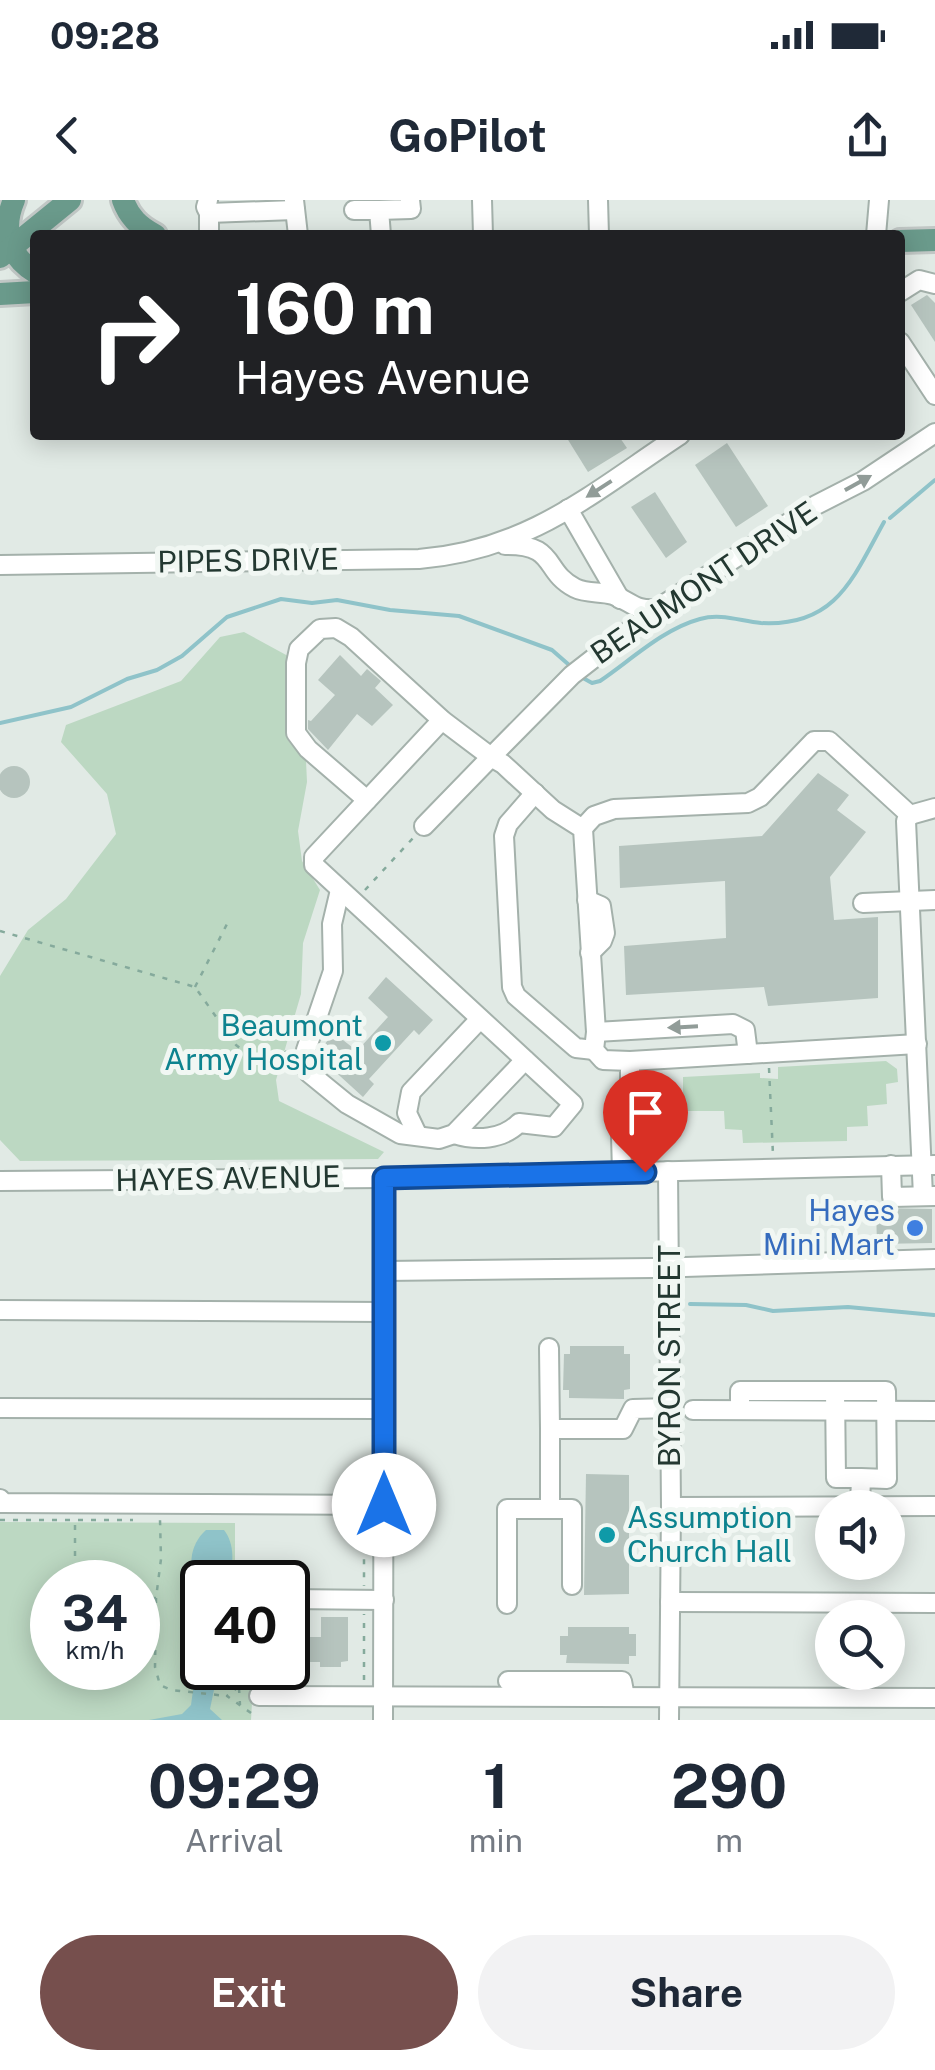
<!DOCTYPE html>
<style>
body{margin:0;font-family:"Public Sans",sans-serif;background:#f2f2f3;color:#1f2937;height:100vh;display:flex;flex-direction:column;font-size:38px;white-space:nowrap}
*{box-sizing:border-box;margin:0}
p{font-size:32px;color:#747a83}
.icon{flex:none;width:55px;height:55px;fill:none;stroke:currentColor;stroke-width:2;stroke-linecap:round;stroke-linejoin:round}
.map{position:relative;height:1520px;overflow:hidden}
.panel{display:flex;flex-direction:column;background:#fff;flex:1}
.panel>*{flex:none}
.top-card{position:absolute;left:30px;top:30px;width:875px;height:210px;border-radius:10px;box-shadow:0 5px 25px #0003;background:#202124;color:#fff;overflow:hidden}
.controls{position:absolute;left:815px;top:1290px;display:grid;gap:20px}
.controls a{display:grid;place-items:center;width:90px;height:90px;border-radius:50%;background:#fff;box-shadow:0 5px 25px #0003;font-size:50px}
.speed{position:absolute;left:30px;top:1360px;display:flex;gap:20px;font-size:50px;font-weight:700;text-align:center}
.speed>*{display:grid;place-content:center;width:130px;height:130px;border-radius:50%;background:#fff;box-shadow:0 5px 25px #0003;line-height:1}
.speed small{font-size:25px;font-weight:400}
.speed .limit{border:5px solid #111;border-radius:15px;background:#fff;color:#111}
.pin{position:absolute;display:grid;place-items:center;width:85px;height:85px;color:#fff;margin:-102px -42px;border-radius:50% 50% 50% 0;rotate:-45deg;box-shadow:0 0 10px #0007}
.pin .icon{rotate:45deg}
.me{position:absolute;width:110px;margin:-55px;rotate:0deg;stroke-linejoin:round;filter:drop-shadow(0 0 8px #0008)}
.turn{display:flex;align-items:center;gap:35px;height:210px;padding:0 40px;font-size:45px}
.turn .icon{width:130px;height:130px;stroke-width:2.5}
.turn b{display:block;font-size:70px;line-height:85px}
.eta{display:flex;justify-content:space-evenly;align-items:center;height:170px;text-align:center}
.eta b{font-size:60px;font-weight:700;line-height:70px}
.cta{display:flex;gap:20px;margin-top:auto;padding:20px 40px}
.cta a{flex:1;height:115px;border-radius:60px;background:#764f4d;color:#fff;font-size:40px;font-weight:700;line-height:115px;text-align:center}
.cta a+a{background:#f2f2f3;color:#1f2937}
.status{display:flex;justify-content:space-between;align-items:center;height:70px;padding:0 50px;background:#fff;direction:ltr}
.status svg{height:28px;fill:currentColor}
header{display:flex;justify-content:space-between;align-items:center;height:130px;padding:0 40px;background:#fff;font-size:45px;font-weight:700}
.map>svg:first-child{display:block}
</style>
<div class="status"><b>09:28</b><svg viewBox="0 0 49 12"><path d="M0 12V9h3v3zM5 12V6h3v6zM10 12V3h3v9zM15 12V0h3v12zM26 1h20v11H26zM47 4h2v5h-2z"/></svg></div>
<header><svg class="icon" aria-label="back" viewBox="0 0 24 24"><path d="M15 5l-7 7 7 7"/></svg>GoPilot<svg class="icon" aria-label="share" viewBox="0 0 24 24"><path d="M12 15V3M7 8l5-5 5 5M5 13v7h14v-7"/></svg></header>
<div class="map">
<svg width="935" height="1520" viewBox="0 0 935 1520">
<rect width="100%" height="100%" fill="#e1eae5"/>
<!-- green -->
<g fill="#bcd8c2" fill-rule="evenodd">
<polygon points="244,432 288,456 287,539 306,561 307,582 298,631 302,661 320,690 303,743 301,794 276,880 279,901 384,952 378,959 20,961 0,940 0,776 28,730 66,699 116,634 107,594 61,542 66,525 181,481 220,437"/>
<polygon points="886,861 897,869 898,882 886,884 887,904 867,906 868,926 847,927 847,941 743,943 742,930 725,929 724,911 683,911 683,877 760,873 760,878 778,879 778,867"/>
<path d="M 0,1322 L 235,1323 L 235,1382 L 202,1382 L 202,1468 L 254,1468 L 251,1520 L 0,1520 ZM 52,1382 L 138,1382 L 138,1468 L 52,1468 Z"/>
</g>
<!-- water -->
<g fill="#8fc3c9">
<path d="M 206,1330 L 224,1330 C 235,1344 234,1365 228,1382 L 202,1382 L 202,1387 C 186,1371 189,1345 206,1330 Z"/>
<path d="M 202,1411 L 202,1468 L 237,1468 L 227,1479 L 215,1485 L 210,1509 L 222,1520 L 149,1520 L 182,1514 L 191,1505 L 194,1483 C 171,1451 179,1440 202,1411 Z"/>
</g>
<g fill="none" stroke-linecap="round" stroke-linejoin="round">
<!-- stream -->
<g stroke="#8fc3c9" stroke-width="4">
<polyline points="890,318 935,280"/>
<path d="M 583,478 L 592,483 L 600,481 C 631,460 663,429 700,419 C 721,413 740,421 761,423 C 836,427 853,378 884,322"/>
<polyline points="0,523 71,507 127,479 157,470 182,456 227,417 281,399 312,403 337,400 390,410 459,416 552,450 568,464"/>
<polyline points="690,1104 746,1105 773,1111 848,1107 934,1115"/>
</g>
</g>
<!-- building -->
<g fill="#b6c4be">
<polygon points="927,95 935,103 935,142 911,105"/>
<polygon points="565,235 618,235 627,248 588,272"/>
<polygon points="727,243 768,306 736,327 695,265"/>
<polygon points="655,292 687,342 666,358 631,307"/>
<polygon points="340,455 361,476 367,469 381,481 375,488 393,505 372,526 357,514 328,550 308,529 308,520 311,521 335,495 318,480"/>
<circle cx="14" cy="582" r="16"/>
<polygon points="818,573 849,595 837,610 866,632 830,677 834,720 878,717 878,798 768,806 764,787 626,795 624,746 726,738 725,681 620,688 619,646 762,636"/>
<polygon points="386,777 433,820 419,835 414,830 369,879 374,884 363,897 318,856 318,852 334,833 357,851 388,817 368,798"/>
<polygon points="876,1008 932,1009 932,1043 877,1044"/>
<polygon points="570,1146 624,1146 624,1154 630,1154 630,1189 624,1190 624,1199 569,1198 569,1190 563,1190 564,1154 570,1154"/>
<polygon points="586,1274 629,1275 629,1394 584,1395"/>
<polygon points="321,1417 348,1417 348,1461 341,1462 341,1467 320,1467 320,1462 288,1462 288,1437 321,1437"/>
<polygon points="568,1427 629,1427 629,1434 636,1434 636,1456 629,1456 629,1464 566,1463 567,1455 560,1455 560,1436 568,1436"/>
</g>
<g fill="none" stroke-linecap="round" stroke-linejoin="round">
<!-- minor casing -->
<g stroke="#a4b1ab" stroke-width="22">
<g id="minor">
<polyline points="208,0 206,7 209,13 295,10"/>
<polyline points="294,0 298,35"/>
<polyline points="482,0 483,35"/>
<polyline points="598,0 599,35"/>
<polyline points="354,10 379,10"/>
<polyline points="209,35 209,13"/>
<polyline points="381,35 379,10 411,9 410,0"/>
<polyline points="876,35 879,0"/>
<polyline points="900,92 919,80 935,84"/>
<polyline points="900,142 935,195"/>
<polyline points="568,309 620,399"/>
<path d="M 505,345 C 558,344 542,371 575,388 C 587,394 601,391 613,395 C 633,402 633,411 657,409"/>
<path d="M 0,365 L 419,359 C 529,350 592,293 680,235"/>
<path d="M 442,520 L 314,657 L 314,665 L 573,904 L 554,927 L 519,923 C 502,940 476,941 454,934"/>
<polyline points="535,593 508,624 504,636 512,787 516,796 576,848 594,850"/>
<polyline points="367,600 308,549 296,533 296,463 299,449 320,429 336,428 351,437 442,520 491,557 572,475 657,409 816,305 863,281 935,233"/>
<polyline points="910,615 906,621 923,996"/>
<polyline points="910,615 935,608"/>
<polyline points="424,626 491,557 503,564 553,610 583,629 596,832 594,850 603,860 630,861 630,899 621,935 622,972"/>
<polyline points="583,628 594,616 614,609 748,603 760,597 814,541 829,541 910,615"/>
<polyline points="340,690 332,724 333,771 306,850 305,864 309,873 347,904 400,934 439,939 454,934 525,860"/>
<polyline points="587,700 601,706 605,733 602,741 590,753"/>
<polyline points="863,703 935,700"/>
<polyline points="596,832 733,824 745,830 748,854"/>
<polyline points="630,861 917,844"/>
<polyline points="417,934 407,913 411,892 480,819"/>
<polyline points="891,965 892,997 935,996"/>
<polyline points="668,971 671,1307 669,1520"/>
<polyline points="0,981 384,978 935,965"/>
<polyline points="385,1071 653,1068 935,1059"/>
<polyline points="0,1110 385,1112"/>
<polyline points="549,1148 550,1229"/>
<polyline points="0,1208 384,1209"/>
<polyline points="740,1209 740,1191 835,1191"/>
<polyline points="693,1210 935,1211"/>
<polyline points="0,1299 1,1303 384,1305"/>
<polyline points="860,1305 861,1278 887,1279 886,1191 835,1191 836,1278 861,1278"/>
<polyline points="671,1307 935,1306"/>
<polyline points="550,1309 572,1309 572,1385"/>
<polyline points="288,1399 384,1400"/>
<polyline points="670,1402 935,1403"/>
<polyline points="507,1404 507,1309 550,1309 550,1229 623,1229 633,1209 670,1208"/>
<polyline points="508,1481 622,1481 625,1497"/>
<polyline points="259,1496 935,1498"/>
<polyline points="383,1520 384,978"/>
</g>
</g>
<!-- major casing -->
<g stroke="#c1c7c5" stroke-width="28">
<g id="major">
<path d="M 14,0 C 2,28 8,56 35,72"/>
<path d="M 123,0 C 129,17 139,27 155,35"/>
<polyline points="900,41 935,40"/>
<polyline points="0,57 70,0"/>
<polyline points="0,94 35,92"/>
</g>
</g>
<!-- path -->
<g stroke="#85aa9c" stroke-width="2.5" stroke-dasharray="5 8" stroke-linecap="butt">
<polyline points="365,690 414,637"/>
<polyline points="0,731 195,787 236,845 246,853 273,859 289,850"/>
<polyline points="195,787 228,722"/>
<polyline points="769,868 773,955"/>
<polyline points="0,1320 133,1320"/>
<polyline points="361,1321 364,1326 364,1386"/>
<polyline points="75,1382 75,1321"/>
<polyline points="48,1384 52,1387"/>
<polyline points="138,1398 156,1398 161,1359 160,1320"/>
<polyline points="156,1398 155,1467 160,1485 171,1490 227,1496"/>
<polyline points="364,1480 364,1414"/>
<polyline points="239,1488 240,1505"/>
<polyline points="251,1513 227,1496 243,1483 254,1480"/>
</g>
<!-- minor -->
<use href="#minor" stroke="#fff" stroke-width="18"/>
<!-- major -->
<use href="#major" stroke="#6a9a8b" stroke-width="22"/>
</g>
<!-- one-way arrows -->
<defs><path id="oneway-solid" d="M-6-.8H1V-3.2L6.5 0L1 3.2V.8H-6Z" transform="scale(2.5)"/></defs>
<g fill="#919c98">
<use href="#oneway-solid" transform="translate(858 283) rotate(-29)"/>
<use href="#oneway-solid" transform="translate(599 289) rotate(147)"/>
<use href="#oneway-solid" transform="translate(683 827) rotate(177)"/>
</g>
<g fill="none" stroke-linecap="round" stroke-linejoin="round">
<!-- route casing -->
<g stroke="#114b97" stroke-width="25">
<polyline id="route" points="384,1305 384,978 645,972"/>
</g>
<!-- route -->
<use href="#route" stroke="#1a73e8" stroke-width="18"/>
</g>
<!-- markers -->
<g fill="#0f9aa8" stroke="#f1f7f3" stroke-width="4">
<circle cx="383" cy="843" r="10"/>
<circle cx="607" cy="1335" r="10"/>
</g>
<circle fill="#3f7fe0" stroke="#f1f7f3" stroke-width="4" cx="915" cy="1028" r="10"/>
<g text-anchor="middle" stroke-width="10" stroke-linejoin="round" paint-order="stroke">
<!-- street labels -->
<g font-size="30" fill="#233831" stroke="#f1f7f3">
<text transform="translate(248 361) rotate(-1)" y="10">PIPES DRIVE</text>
<text transform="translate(704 383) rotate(-34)" y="10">BEAUMONT DRIVE</text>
<text transform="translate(228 979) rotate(-1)" y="10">HAYES AVENUE</text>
<text transform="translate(670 1156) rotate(-90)" y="10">BYRON STREET</text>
</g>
<!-- culture labels -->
<g font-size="30" fill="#0d838f" stroke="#f1f7f3" text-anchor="end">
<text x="363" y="836">Beaumont<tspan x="363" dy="34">Army Hospital</tspan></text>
<text x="627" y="1328" text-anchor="start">Assumption<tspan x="627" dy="34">Church Hall</tspan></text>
</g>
<!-- shop labels -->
<g font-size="30" fill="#366cbe" stroke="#f1f7f3" text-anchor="end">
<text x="895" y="1021">Hayes<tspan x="895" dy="34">Mini Mart</tspan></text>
</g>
</g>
</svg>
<div class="controls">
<a><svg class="icon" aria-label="sound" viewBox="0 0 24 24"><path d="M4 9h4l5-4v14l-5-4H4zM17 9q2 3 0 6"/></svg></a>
<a><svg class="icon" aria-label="search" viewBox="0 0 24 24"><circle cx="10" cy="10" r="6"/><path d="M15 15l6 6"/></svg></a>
</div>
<div class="speed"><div>34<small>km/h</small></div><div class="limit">40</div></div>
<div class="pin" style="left:645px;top:972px;background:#d93025"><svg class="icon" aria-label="arrive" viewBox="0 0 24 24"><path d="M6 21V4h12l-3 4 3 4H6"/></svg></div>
<svg class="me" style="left:384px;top:1305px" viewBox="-20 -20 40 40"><circle r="19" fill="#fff"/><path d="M0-13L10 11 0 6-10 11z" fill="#1a73e8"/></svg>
<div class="top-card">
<div class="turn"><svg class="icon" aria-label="right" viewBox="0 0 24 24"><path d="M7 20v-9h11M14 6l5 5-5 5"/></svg><div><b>160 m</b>Hayes Avenue</div></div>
</div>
</div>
<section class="panel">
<div class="eta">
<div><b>09:29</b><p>Arrival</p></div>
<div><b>1</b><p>min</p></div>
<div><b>290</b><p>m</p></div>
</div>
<div class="cta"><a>Exit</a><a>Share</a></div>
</section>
